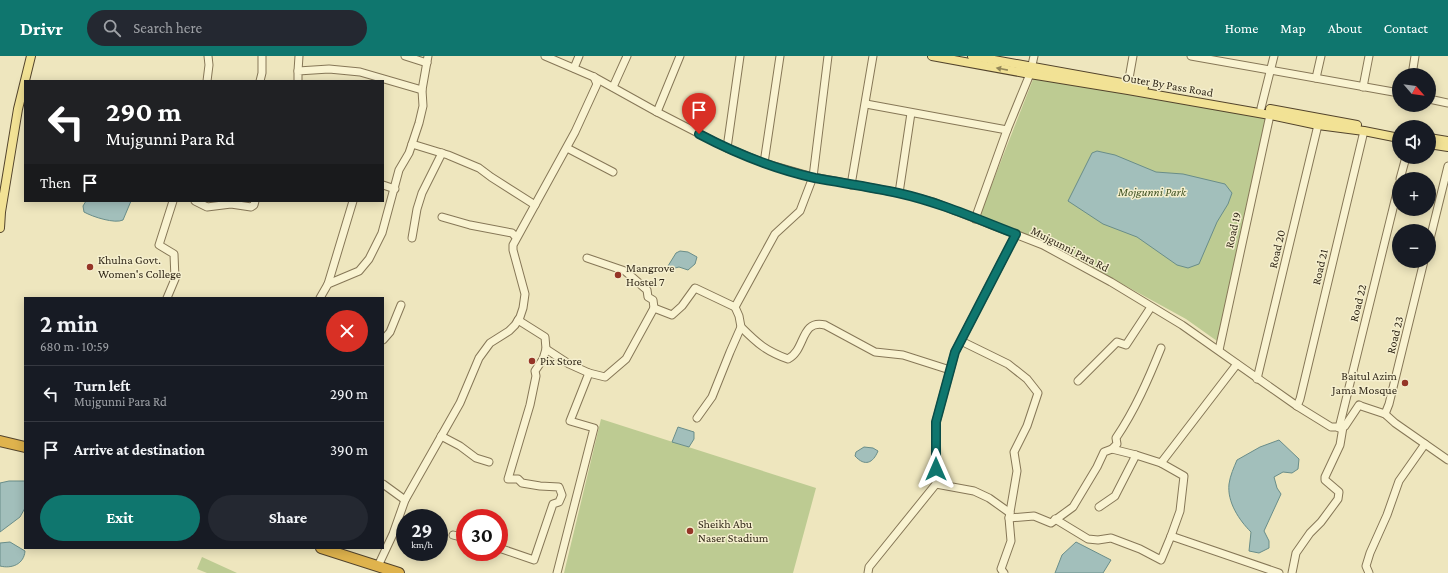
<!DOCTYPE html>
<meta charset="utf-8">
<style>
body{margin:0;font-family:"Crimson Pro",serif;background:#242831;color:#f1f3f6;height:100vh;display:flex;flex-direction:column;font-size:15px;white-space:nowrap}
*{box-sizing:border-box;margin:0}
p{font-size:13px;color:#9ea1a6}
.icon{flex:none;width:22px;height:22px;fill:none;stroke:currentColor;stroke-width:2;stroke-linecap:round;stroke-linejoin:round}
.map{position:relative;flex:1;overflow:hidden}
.side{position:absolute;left:24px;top:241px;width:360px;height:252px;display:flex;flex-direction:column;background:#171b24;border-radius:0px;box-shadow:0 2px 10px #0003}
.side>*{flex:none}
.banner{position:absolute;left:24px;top:24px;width:360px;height:122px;border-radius:0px;box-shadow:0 2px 10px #0003;background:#202124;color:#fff;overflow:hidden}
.needle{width:26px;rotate:118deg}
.controls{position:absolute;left:1392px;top:12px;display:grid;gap:8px}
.controls a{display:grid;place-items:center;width:44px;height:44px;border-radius:50%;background:#171b24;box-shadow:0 2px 10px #0003;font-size:20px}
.speed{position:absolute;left:396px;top:453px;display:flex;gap:8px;font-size:20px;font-weight:700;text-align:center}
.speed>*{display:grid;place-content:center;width:52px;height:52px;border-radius:50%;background:#171b24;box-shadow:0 2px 10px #0003;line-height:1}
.speed small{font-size:10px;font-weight:400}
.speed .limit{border:6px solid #d22;background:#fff;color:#111}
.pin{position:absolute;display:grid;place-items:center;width:34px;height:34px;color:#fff;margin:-41px -17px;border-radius:50% 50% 50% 0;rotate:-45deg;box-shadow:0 0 4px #0007}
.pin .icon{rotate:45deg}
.me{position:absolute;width:44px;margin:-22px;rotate:0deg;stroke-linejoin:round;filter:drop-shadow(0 0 3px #0008)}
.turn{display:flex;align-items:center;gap:14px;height:84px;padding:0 16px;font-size:18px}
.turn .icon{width:52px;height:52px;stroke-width:2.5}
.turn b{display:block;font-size:28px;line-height:34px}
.then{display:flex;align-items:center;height:38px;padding:0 16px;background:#0003;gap:8px;font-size:15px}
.round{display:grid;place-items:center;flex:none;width:42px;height:42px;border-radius:21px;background:#242831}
.headline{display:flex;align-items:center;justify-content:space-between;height:68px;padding:0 16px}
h1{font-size:24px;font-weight:700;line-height:30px}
.primary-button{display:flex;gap:8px;margin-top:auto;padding:8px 16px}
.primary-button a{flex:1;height:46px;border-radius:24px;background:#0f766e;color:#fff;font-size:16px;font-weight:700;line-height:46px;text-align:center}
.primary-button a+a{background:#242831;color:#f1f3f6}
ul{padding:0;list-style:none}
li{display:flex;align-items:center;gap:12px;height:56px;padding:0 16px;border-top:1px solid #363941}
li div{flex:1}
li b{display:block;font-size:15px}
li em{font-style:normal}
header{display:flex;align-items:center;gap:24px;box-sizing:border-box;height:56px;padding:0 20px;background:#0f766e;color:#fff}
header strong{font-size:19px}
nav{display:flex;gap:22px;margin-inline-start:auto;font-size:14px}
.search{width:280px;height:36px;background:#242831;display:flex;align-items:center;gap:10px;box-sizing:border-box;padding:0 14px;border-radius:22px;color:#9ea1a6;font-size:15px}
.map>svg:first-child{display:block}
</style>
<header>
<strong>Drivr</strong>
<div class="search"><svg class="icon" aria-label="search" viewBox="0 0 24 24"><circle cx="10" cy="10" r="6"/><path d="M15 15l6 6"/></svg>Search here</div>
<nav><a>Home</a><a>Map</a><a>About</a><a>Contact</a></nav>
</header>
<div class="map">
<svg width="1448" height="517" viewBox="0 0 1448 517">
<rect width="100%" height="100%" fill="#eee6be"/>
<!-- green -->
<g fill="#bdcb92">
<polygon points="1034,21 1268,59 1217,285 1186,263 1084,207 1045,184 1016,177 979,161"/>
<polygon points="601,363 816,432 793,517 564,517"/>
<polygon points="202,501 237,517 207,517 197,513"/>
</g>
<!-- water -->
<g fill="#a2bfbb" stroke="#698d89">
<polygon points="1097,95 1115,99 1156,116 1183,118 1225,128 1232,137 1228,148 1217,166 1199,208 1188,212 1177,209 1137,181 1103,168 1068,145 1092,97"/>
<path d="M 86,145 L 131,145 L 123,164 C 115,168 93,161 84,156 L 83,150 Z"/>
<polygon points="680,195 688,196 697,201 695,208 688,214 679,211 671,213 668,210 676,197"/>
<polygon points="678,371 694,376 694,383 689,391 672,386"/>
<path d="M 1279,384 L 1299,403 L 1298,413 L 1292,417 L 1283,416 L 1274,421 L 1277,432 L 1281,438 L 1264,475 L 1269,485 L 1269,492 L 1259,497 L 1249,495 L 1251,476 C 1239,464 1227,446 1229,428 C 1230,420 1234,411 1237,404 L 1260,391 Z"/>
<path d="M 864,391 L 873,392 L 878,395 C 873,407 865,411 855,400 L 856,396 Z"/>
<polygon points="9,425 25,425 25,452 20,461 0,476 0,427"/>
<path d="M 10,486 L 25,495 C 24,508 12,513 0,510 L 0,487 Z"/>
<polygon points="1076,486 1111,504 1103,517 1055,517 1062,499"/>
</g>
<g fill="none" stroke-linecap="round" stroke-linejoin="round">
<!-- minor casing -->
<g stroke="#867757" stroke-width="9">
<g id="minor">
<polyline points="405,0 427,7"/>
<polyline points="545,0 594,21 657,56 727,92 764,107 813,121 899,137 933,146 1043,189 1111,226 1182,269 1297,350 1331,371 1343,371 1345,370 1359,349 1361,350 1385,358 1395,367 1448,404"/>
<polyline points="1191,0 1399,37"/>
<polyline points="574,12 579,0"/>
<polyline points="298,15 299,0"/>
<polyline points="1412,19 1415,0"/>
<polyline points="1316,22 1321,0"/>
<polyline points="207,25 209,9 208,0"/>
<polyline points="260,25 262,17 262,0"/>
<polyline points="298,25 298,15 329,13 360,16 422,34"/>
<polyline points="1128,28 1133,0"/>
<polyline points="613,31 627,0"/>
<polyline points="1363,31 1369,0"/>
<polyline points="1429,43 1448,47"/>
<polyline points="866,48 1007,74"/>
<polyline points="1261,52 1274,0"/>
<polyline points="657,56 680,0"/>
<polyline points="412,88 448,99 479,112 491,121 535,149"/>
<polyline points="567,92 613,116"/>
<polyline points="727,92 740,0"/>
<polyline points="764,107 780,0"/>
<polyline points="1400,123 1406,101"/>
<polyline points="383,129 395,133"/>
<polyline points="851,129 873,0"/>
<polyline points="899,137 911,57"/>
<polyline points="195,145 207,151 231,148 251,151 254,149 255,145"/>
<polyline points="442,161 470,169 512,177 516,181"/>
<polyline points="975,163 1007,74 1030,18 1034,0"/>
<polyline points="412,182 417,153 422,137 442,97"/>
<polyline points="1429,187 1448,110"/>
<polyline points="587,202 625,215 647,234 648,241 653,244 654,252"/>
<polyline points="328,228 353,145"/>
<polyline points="167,242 175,223 174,198 159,189 173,145"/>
<polyline points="320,242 328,228 359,215 369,203 382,177 399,114 409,97 419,67 423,50 422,34 428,0"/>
<polyline points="518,264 545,281 546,293"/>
<path d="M 741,271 C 758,288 766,295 788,303 C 806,294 800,263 825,269 L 875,296 L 903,299 L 950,314"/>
<polyline points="383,284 390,276 401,249"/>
<polyline points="961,285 1008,308 1027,323 1038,337 1027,370 1014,396 1017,415 1009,462 1011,485 1001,513 1004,517"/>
<polyline points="1219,294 1270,59"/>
<polyline points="1257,323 1318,69"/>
<polyline points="1078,325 1117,286 1126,289 1151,251"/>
<polyline points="1297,350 1300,343 1364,75"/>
<polyline points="1385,358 1389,348 1424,205"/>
<polyline points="697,362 712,341 730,296 741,271 739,260 735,251"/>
<polyline points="1339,372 1399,128"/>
<polyline points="441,380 460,390 476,402 489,406"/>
<polyline points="1112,393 1136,399 1161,407 1237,308"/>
<polyline points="1161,407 1184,420 1180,455 1171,480"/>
<polyline points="383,428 405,444"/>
<polyline points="936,428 974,435 989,442 1010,457"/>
<polyline points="1099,451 1115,440 1136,399"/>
<path d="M 1009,462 L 1034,460 L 1051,467 L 1073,451 L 1097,411 L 1104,396 L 1112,393 L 1117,388 L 1116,382 C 1135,354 1148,324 1161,292"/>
<polyline points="1055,463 1088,483 1098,484 1111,482 1140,493 1161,504 1171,480 1279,517"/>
<polyline points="453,479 465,482"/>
<polyline points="499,492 534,504 553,448 559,446 562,439 559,431 540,430 522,427 518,423 508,423 530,349 536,320 535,315 543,303 546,293 569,308 589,317"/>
<polyline points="378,510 393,478 405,444 460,347 479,302 490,287 509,275 515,269 520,261 523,252 525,238 513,194 513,189 575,76 597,28 594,21"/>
<polyline points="557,517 594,372 570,365 589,317 605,321 626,303 654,252 672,259 682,250 695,232 735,251 775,178 800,155 813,121 828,0"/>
<polyline points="868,517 869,511 936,428 936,366 955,296 1016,178"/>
<polyline points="1292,517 1296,497 1310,477 1321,466 1338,443 1339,436 1325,424 1325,421 1340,389 1343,371"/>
<polyline points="1369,517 1366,510 1370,497 1387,459 1399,425 1425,388"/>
</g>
</g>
<!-- major casing -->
<g stroke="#53442c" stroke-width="10">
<g id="major">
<polyline points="932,0 1030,18 1128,34 1270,59 1318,69 1364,75 1399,82"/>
<polyline points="972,0 1144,31"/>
<polyline points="1270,53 1357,69"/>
<polyline points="1429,82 1448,85"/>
<polyline points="1429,88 1448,91"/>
<polyline points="0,172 1,156 18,53 31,0"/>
</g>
</g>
<!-- highway casing -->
<g stroke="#53442c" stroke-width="12">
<g id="highway">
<polyline points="0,385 25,391"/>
<polyline points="321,492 399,517"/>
</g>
</g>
<!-- minor -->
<use href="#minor" stroke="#f9f3d1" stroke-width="7"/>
<!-- major -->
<use href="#major" stroke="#f2e295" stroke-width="8"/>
<!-- highway -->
<use href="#highway" stroke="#dfb34d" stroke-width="10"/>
</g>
<!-- one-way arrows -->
<defs><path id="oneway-solid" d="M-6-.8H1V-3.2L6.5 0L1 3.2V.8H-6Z"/></defs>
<use fill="#948758" href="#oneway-solid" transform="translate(1002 13) rotate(-169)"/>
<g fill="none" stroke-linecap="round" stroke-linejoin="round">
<!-- route casing -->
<g stroke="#0a4d48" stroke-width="10">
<path id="route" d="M 699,78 C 735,97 774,113 815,122 C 842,127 871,131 898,137 C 939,146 977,163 1016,178 L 955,296 L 936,366 L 936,413"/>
</g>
<!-- route -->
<use href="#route" stroke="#0f766e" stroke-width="7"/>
</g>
<!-- markers -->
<g fill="#953527" stroke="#f5efce" stroke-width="1.5">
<circle cx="90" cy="211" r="4"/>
<circle cx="618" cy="219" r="4"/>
<circle cx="532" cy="305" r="4"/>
<circle cx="1405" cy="327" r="4"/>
<circle cx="690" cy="475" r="4"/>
</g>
<g text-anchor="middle" stroke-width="3" stroke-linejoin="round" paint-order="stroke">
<!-- street labels -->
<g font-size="12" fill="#352c1c" stroke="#f5efce">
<text transform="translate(1168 29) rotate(10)" y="4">Outer By Pass Road</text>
<text transform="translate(1233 174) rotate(-77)" y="4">Road 19</text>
<text transform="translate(1070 193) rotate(27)" y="4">Mujgunni Para Rd</text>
<text transform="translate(1277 193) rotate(-77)" y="4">Road 20</text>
<text transform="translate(1320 211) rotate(-77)" y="4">Road 21</text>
<text transform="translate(1358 247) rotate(-76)" y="4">Road 22</text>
<text transform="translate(1395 279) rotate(-76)" y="4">Road 23</text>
</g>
<!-- park labels -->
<g font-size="12" font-style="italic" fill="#3f5222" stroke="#f5efce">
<text x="1152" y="140">Mojgunni Park</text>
</g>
<!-- poi labels -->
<g font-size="12" fill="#352c1c" stroke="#f5efce" text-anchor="start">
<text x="98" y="208">Khulna Govt.<tspan x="98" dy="14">Women's College</tspan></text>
<text x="626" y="216">Mangrove<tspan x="626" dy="14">Hostel 7</tspan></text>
<text x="540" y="309">Pix Store</text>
<text x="1397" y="324" text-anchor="end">Baitul Azim<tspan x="1397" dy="14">Jama Mosque</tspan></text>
<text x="698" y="472">Sheikh Abu<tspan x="698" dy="14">Naser Stadium</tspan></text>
</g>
</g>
</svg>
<div class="controls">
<a><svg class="needle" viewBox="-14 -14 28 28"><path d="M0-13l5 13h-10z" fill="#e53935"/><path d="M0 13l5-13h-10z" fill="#9ea1a6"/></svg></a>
<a><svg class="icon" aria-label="sound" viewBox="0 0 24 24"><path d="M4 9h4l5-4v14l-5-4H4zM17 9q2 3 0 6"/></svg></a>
<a>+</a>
<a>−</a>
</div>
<div class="speed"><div>29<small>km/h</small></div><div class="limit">30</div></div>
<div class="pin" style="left:699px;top:78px;background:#d93025"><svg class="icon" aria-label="arrive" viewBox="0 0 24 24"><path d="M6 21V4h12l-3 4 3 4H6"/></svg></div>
<svg class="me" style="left:936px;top:413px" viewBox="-20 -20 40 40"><path d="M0-17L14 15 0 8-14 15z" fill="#0f766e" stroke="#fff" stroke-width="4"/></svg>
<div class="banner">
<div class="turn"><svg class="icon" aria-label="left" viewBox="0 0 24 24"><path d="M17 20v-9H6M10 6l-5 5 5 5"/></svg><div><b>290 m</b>Mujgunni Para Rd</div></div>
<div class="then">Then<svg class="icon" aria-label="arrive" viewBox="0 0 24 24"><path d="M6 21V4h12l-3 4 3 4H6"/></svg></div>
</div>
<section class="side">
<div class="headline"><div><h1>2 min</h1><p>680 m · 10:59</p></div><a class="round" style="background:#d93025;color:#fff"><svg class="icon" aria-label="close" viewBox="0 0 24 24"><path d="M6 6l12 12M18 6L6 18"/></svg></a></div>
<ul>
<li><svg class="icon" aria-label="left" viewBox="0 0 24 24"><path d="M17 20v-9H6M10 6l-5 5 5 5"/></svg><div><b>Turn left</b><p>Mujgunni Para Rd</p></div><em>290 m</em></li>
<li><svg class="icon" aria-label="arrive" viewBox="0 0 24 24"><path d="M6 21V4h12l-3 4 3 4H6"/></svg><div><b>Arrive at destination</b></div><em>390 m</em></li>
</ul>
<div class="primary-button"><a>Exit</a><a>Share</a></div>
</section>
</div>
